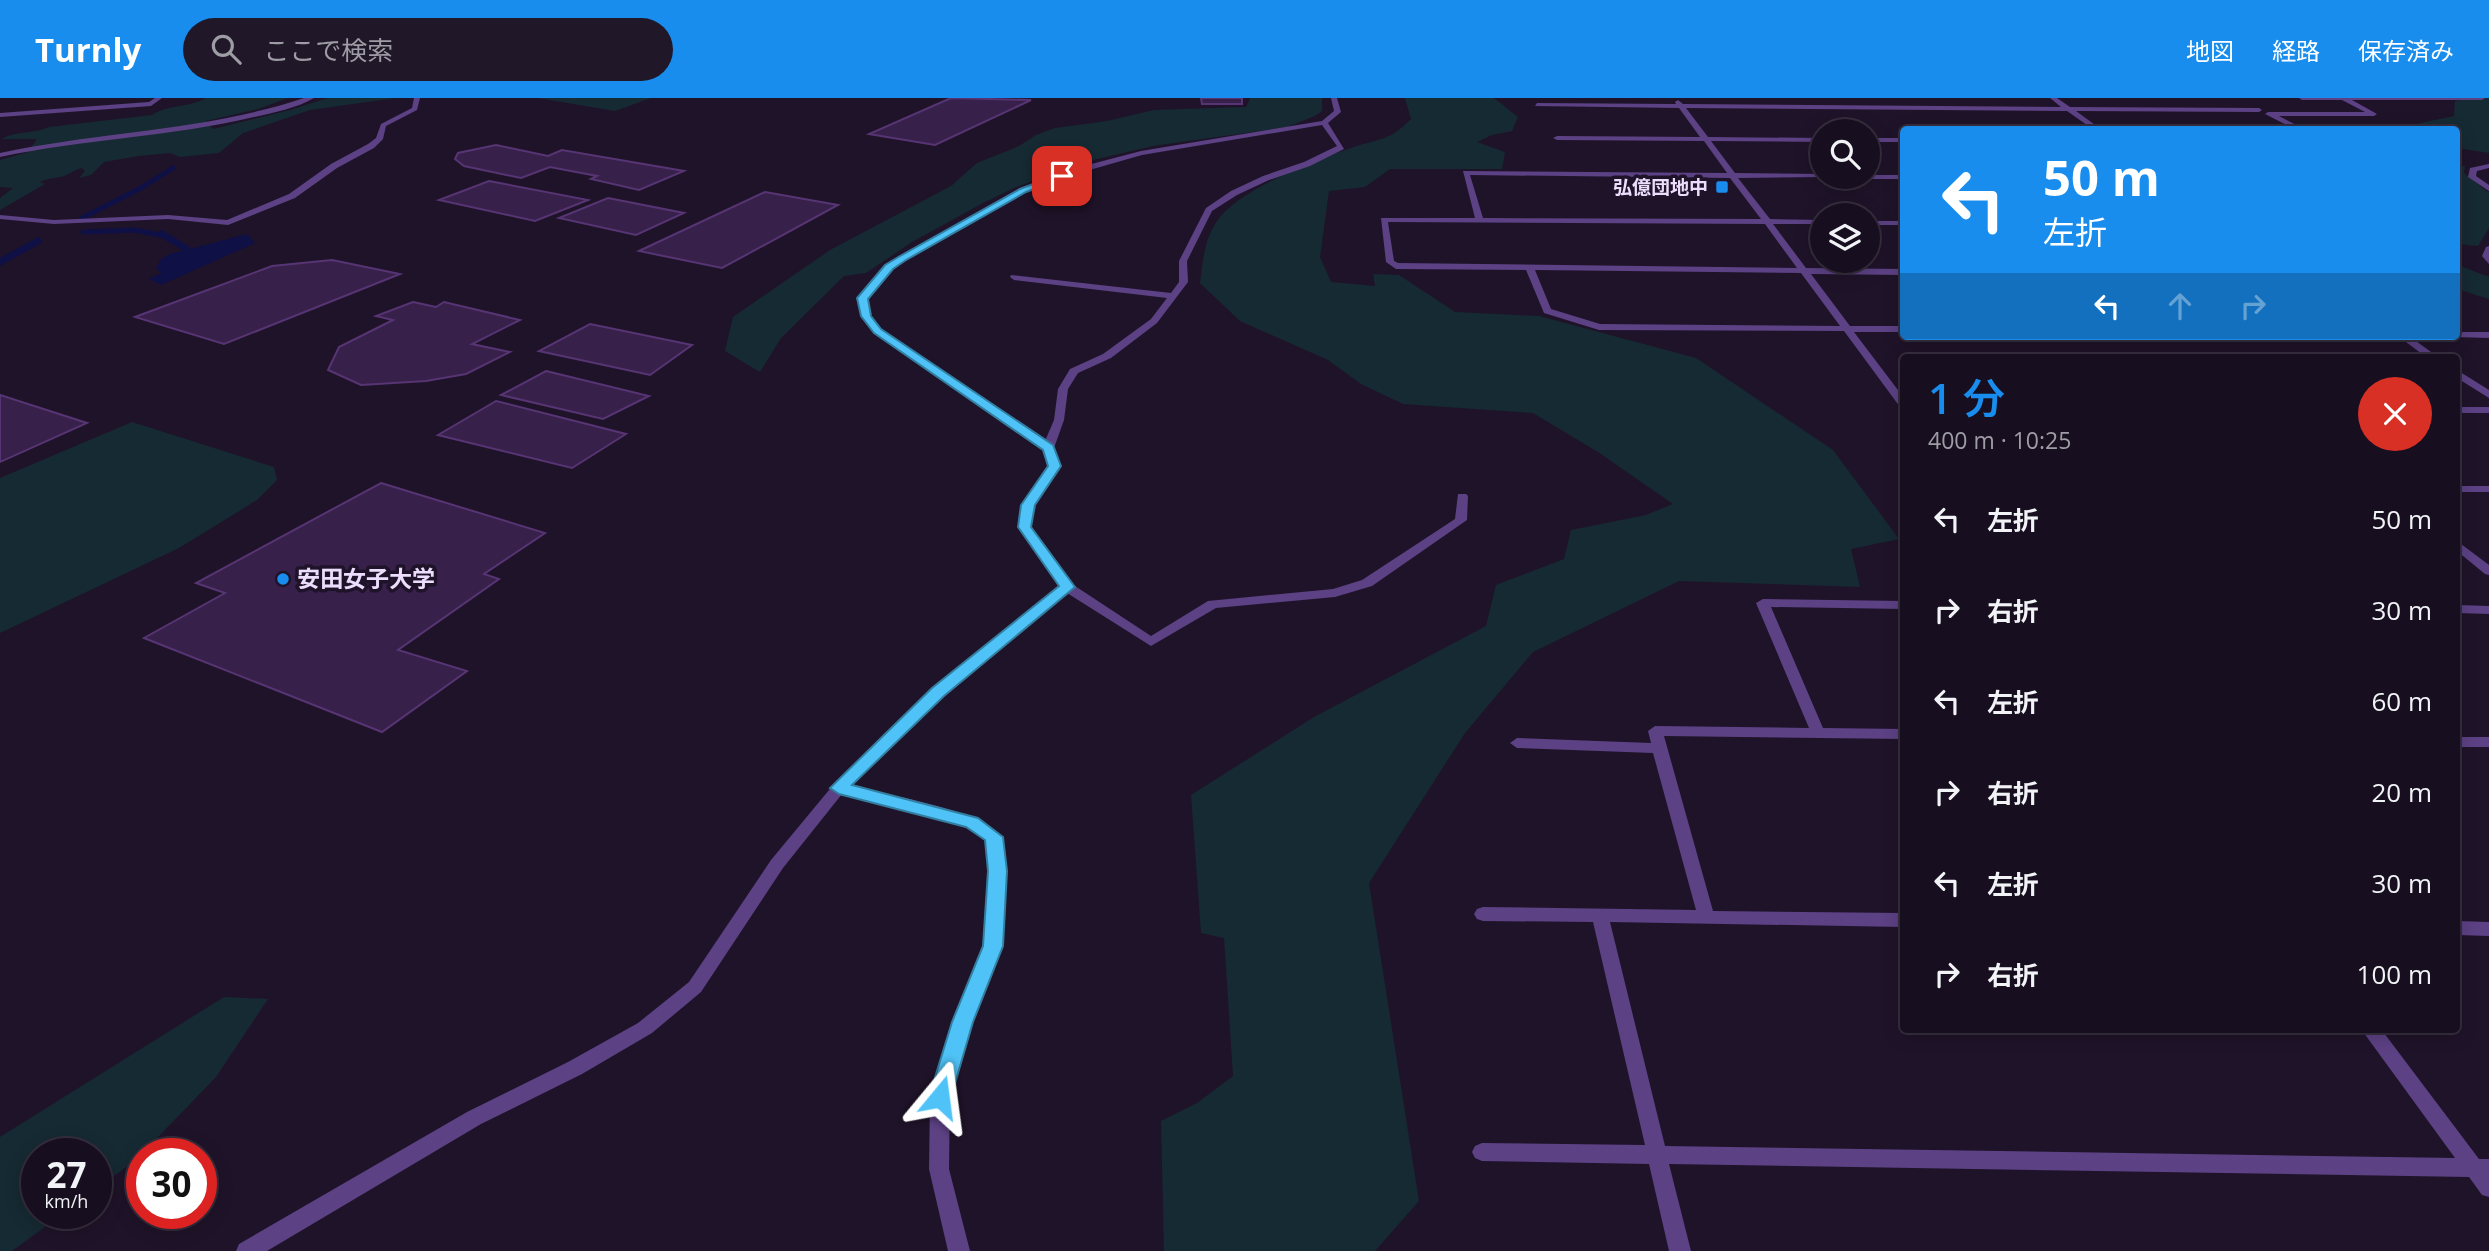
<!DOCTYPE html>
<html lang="ja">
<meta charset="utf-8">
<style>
body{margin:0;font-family:"Open Sans","Noto Sans JP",sans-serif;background:#201728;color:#f1f3f6;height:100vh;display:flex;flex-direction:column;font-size:26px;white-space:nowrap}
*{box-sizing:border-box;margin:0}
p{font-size:23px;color:#9e9ca4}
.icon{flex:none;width:38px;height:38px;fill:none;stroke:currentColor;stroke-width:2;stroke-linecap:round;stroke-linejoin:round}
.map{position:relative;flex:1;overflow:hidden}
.side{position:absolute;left:1900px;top:256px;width:560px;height:679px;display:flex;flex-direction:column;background:#170e1f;border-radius:7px;box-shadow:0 4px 18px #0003,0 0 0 2px #362e3d}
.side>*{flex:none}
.top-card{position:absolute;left:1900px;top:28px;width:560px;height:214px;border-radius:7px;box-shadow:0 4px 18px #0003,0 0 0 2px #362e3d;background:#188dee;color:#fff;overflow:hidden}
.tools{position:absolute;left:1810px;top:21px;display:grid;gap:14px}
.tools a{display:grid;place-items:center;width:70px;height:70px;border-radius:50%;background:#170e1f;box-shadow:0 4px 18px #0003,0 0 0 2px #362e3d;font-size:35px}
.speed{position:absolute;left:21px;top:1040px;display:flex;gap:14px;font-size:35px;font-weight:700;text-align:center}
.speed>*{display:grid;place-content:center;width:91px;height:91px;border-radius:50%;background:#170e1f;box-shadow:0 4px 18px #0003,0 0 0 2px #362e3d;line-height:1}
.speed small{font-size:18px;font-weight:400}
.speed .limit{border:10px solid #d22;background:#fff;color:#111}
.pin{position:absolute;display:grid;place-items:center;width:60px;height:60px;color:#fff;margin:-30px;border-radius:14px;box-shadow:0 4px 10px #0006}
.me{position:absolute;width:77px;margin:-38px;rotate:16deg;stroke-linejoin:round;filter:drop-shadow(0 0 5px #0008)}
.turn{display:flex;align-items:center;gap:24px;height:147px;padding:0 28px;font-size:32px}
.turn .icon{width:91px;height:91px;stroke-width:2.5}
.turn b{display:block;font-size:49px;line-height:60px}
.lanes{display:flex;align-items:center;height:66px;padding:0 28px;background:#0003;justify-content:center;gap:35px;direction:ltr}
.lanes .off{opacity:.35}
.round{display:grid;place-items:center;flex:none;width:74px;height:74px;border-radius:37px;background:#201728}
.overview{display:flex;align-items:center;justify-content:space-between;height:119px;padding:0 28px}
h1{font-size:42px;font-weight:600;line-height:52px;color:#188dee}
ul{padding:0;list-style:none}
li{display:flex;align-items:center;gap:21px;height:91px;padding:0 28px}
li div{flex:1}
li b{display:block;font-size:26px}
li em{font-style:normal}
header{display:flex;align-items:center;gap:42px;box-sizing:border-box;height:98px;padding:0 35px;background:#188dee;color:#fff}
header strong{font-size:33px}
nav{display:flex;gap:38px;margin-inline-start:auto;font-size:24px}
.search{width:490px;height:63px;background:#201728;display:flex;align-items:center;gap:18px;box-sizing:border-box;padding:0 24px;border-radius:38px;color:#9e9ca4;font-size:26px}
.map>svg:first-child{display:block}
</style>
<header>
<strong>Turnly</strong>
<div class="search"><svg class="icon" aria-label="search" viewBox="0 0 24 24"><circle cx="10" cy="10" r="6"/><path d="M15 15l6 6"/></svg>ここで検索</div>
<nav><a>地図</a><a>経路</a><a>保存済み</a></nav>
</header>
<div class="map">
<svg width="2489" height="1153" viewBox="0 0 2489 1153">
<rect width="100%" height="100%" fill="#1f1329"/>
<!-- green -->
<g fill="#162a33">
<path d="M 206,0 L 288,0 L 258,11 L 206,23 L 213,31 L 290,12 L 328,0 L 396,0 L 310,12 L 243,35 L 219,55 L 180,59 L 170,55 L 139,58 L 104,64 L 91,77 L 79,80 L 85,73 L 82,70 C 74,72 71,75 64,78 C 55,81 49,79 40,84 L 45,86 L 0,112 L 0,100 L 13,90 L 0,89 L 0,62 L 28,54 L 37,41 L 2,41 C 14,33 34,36 49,29 L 152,17 C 169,6 189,10 206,0 Z"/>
<polygon points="538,0 651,0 615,13"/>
<polygon points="1250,0 1322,0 1322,13 1315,18 1287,29 1153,48 1093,62 1016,89 983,105 912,144 866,175 844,178 781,240 760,274 725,253 733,219 830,152 951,88 977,65 1019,48 1036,37 1055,30 1107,23 1154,12 1246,9"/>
<path d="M 1405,0 L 1494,0 L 1518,19 L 1512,33 L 1492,37 L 1477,44 L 1505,54 L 1502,71 L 1390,71 L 1365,89 L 1329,93 L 1320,159 L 1331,184 L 1375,188 L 1373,176 L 1399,177 L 1455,214 L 1539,218 L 1696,260 L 1833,352 L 1899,441 L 1851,451 L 1860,489 L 1679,483 L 1533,554 L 1465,635 L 1369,785 L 1419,1103 L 1375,1153 L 1164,1153 L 1161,1023 L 1197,1005 L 1233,978 L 1224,840 L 1201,835 L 1191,697 L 1314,619 L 1486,528 L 1496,487 L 1564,461 L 1571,432 L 1646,417 L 1673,406 L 1598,354 L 1533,315 L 1403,306 L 1361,286 L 1328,262 L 1240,223 L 1200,185 C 1203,163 1204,142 1217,123 C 1238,92 1317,61 1354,49 C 1381,40 1389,43 1411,21 Z"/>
<polygon points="2470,0 2489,0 2489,55 2457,50 2457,32 2307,29 2402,29 2454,18 2455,3"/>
<polygon points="2457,67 2465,68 2464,75 2489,95 2489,130 2478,148 2457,146"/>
<polygon points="2457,163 2463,169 2489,179 2489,201 2457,191"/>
<polygon points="132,324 274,369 277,382 257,402 179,450 0,535 0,380"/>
<polygon points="224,899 268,901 216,979 136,1062 96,1091 96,1055 37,1055 37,1115 64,1115 12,1153 0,1153 0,1039"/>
</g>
<!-- water -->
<polygon fill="#0f1046" points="247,136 255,145 161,187 149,181 161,175 156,170 161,161 170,156"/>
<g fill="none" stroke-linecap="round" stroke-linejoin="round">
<!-- stream-far1 -->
<g stroke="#0f1046" stroke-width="5">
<polyline points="82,120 141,90 173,70"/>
<polyline points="83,134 135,132 165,138"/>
</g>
<!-- stream -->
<g stroke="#0f1046" stroke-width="7">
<polyline points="162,136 187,151"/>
<polyline points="0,164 38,143"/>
</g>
</g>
<!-- building -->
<g fill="#372049" stroke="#573473" stroke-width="2">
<polygon points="951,0 1031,2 935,47 869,36"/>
<polygon points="1201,0 1242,0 1242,6 1202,6"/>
<polygon points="496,47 548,58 562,52 684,73 639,92 591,81 597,78 550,69 521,80 464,68 455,61 458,55"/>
<polygon points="489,83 588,102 535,123 439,102"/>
<polygon points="765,94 838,107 722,170 639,153"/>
<polygon points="608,100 684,115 636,137 559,120"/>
<polygon points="332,162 400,176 224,246 135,219 272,168"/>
<polygon points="413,204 436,209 444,204 520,222 472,246 510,254 466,276 426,283 361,287 328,272 339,249 393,222 376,218"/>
<polygon points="590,226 692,247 650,277 539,253"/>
<polygon points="546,273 649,298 603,321 501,297"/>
<polygon points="0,297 87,325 0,364"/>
<polygon points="496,303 626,336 572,370 438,337"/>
<polygon points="381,385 545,435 484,476 499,481 398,552 467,573 382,634 144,540 225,495 196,485"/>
</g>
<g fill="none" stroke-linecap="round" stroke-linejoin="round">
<!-- street -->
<g fill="#5c4184" fill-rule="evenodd">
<polygon points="155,0 162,0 151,8 0,19 0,15 149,4"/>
<path d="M 304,0 L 314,0 C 297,10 273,15 254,19 C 170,39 84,41 0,59 L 0,55 C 101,33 206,33 304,0 Z"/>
<polygon points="414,0 420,0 417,12 386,28 383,41 374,50 337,70 295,100 228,127 168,121 54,126 0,121 0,117 54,122 168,117 227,122 289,96 331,66 368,46 376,40 381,26 412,10"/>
<path d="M 1331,0 L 1337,0 L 1341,14 L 1328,25 L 1344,51 L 1310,68 L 1269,82 L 1237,97 L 1212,113 L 1187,163 L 1188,184 L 1157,225 L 1111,260 L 1078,275 L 1068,291 L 1064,322 L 1054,350 L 1061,368 L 1034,407 L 1030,429 L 1072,486 L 1151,538 L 1208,503 L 1333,491 L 1362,482 L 1455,421 L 1458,396 L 1466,396 L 1468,398 L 1467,422 L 1372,488 L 1335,499 L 1216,510 L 1151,548 L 1067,495 L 943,597 L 851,688 C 884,696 985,713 1002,739 L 1005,773 L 1002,848 L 972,924 L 950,999 L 949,1071 L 970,1153 L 948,1153 L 929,1071 L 930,999 L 954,924 L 984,848 L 989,773 L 986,742 L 966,728 L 842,696 L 783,770 L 701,894 L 652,935 L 582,976 L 481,1026 L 267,1153 L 236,1153 L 239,1146 L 467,1014 L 568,964 L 638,925 L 689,884 L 771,762 L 834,686 L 933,591 L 1060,488 L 1018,429 L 1022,407 L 1049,368 L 1043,352 L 874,235 L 861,218 L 857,200 L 886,167 L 1020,90 L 1080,69 L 1141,53 L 1322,23 L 1334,13 ZM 1322,27 L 1337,48 L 1304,64 L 1263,78 L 1231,93 L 1206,110 L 1179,163 L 1179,184 L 1171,195 L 1011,177 L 1010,179 L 1014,182 L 1167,200 L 1151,221 L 1103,256 L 1070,271 L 1058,291 L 1054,322 L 1045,343 L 880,231 L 871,218 L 867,200 L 892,171 L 1026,94 L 1086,73 L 1142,57 Z"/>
<path d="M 2050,0 L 2057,0 L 2070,9 L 2259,10 L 2262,12 L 2259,14 L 2076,13 L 2102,32 L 2094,32 L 2067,13 L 1686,10 L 1708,39 L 1822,40 L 1822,44 L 1711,43 L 1735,75 L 1822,76 L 1822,79 L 1825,79 L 1738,80 L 1770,121 L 1822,122 L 1822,126 L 1773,126 L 1806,170 L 1904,171 L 1904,177 L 1811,176 L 1850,228 L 1904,228 L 1904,234 L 1854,234 L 1904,300 L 1904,310 L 1900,309 L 1844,233 L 1599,232 L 1544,215 L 1526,172 L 1396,171 L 1386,164 L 1381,120 L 1475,120 L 1463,73 L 1727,75 L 1704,43 L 1557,42 L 1553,40 L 1557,38 L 1700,39 L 1679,10 L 1535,8 L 1537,5 L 1676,6 L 1675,4 L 1678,2 L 1683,6 L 2061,9 ZM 1470,77 L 1730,80 L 1761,121 L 1483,120 ZM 1388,124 L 1765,126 L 1797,170 L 1398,165 L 1394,163 ZM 1535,172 L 1801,175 L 1840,228 L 1600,226 L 1551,211 Z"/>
<polygon points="2299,0 2485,0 2482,2 2352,2 2377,16 2374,18 2279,18 2306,32 2296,32 2265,16 2268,14 2365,14 2342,2 2302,2"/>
<rect x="1867" y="40" width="37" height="4"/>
<polygon points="2489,66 2489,70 2477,73 2476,78 2489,87 2489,93 2468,79 2470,70"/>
<polygon points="1867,77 1904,77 1904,81 1864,81 1863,79 1867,79"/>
<rect x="1867" y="123" width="37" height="4"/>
<polygon points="2489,148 2489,166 2482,158 2486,149"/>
<polygon points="2457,234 2489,234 2489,240 2454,239 2457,238"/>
<polygon points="2398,238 2409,238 2438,259 2426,259"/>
<polygon points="2457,272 2489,292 2489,300 2457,280"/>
<rect x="2457" y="309" width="32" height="6"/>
<rect x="2457" y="388" width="32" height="6"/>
<polygon points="2457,443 2489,467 2489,477 2485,476 2457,453"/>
<polygon points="1763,501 1904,503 1904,511 1771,509 1823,630 1904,631 1904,641 1664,638 1713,813 1904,815 1904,829 1610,824 1665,1048 2455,1060 2361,931 2381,931 2479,1061 2489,1061 2489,1099 2482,1097 2469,1079 1669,1066 1691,1153 1669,1153 1649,1066 1482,1063 1475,1060 1472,1054 1475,1048 1482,1045 1645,1047 1593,824 1483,823 1477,821 1474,816 1477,811 1483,809 1696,812 1653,655 1517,650 1510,645 1517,640 1651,645 1648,633 1655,628 1809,630 1756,505"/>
<polygon points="2457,507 2489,508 2489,516 2457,515"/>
<rect x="2457" y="639" width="32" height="10"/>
<polygon points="2457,823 2489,824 2489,838 2457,837"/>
</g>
</g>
<!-- route -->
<polygon fill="#4fc3f7" stroke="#337fa1" stroke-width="2" points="1062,75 1065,80 1026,94 906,162 893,171 868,201 871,218 881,231 1053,347 1061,368 1035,407 1031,429 1075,489 944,598 852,687 978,720 1003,739 1007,773 1003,848 973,924 951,999 948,1006 940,1009 933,1006 929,999 952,924 983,848 988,773 985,742 966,729 839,696 830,690 932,590 1059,488 1018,429 1021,407 1048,368 1043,352 874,235 861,218 857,200 885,167 900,158 1020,91"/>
<!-- markers -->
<g fill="#188dee" stroke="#1f1329" stroke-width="2.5">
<rect x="1715" y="82" width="14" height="14" rx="3.5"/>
<circle cx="283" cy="481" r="7"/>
</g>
<g text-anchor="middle" stroke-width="7" stroke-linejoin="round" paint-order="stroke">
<!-- far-poi labels -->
<g font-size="19" font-weight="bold" fill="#ecddfd" stroke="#1f1329" text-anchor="end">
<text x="1708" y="96">弘億団地中</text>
</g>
<!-- poi labels -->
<g font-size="23" font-weight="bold" fill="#ecddfd" stroke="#1f1329" text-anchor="start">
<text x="297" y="489">安田女子大学</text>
</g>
</g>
</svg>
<div class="tools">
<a><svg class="icon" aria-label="search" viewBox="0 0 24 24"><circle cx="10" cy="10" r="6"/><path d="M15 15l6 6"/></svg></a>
<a><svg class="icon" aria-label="layers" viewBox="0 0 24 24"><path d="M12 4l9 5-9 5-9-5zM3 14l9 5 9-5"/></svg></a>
</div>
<div class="speed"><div>27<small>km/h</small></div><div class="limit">30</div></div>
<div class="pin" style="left:1062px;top:78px;background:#d93025"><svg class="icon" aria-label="arrive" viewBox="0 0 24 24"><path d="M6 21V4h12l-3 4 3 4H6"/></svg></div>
<svg class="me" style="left:940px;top:999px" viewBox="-20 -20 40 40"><path d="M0-17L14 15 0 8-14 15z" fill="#4fc3f7" stroke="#fff" stroke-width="4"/></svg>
<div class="top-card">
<div class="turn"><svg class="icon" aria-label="left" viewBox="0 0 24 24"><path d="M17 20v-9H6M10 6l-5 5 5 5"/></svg><div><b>50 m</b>左折</div></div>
<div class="lanes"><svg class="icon" aria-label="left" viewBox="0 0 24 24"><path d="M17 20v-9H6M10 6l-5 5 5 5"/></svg><svg class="icon off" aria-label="ahead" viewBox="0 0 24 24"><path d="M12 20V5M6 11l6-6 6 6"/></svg><svg class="icon off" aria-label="right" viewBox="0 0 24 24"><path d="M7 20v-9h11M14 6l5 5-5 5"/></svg></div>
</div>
<section class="side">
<div class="overview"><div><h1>1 分</h1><p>400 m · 10:25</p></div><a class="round" style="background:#d93025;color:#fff"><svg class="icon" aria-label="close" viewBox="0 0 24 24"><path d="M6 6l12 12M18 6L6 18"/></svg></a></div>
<ul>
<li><svg class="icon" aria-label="left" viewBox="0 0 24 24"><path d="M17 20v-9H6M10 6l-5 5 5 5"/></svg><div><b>左折</b></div><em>50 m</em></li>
<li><svg class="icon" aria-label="right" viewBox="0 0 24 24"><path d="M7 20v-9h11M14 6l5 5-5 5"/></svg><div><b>右折</b></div><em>30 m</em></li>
<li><svg class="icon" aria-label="left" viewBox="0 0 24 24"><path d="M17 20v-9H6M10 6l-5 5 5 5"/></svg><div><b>左折</b></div><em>60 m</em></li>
<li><svg class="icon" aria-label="right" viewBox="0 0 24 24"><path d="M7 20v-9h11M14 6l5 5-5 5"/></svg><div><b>右折</b></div><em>20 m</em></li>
<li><svg class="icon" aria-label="left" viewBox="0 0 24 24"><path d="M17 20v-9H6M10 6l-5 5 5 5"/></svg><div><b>左折</b></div><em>30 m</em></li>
<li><svg class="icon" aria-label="right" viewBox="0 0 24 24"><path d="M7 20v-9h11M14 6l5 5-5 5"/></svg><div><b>右折</b></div><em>100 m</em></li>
</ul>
</section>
</div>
